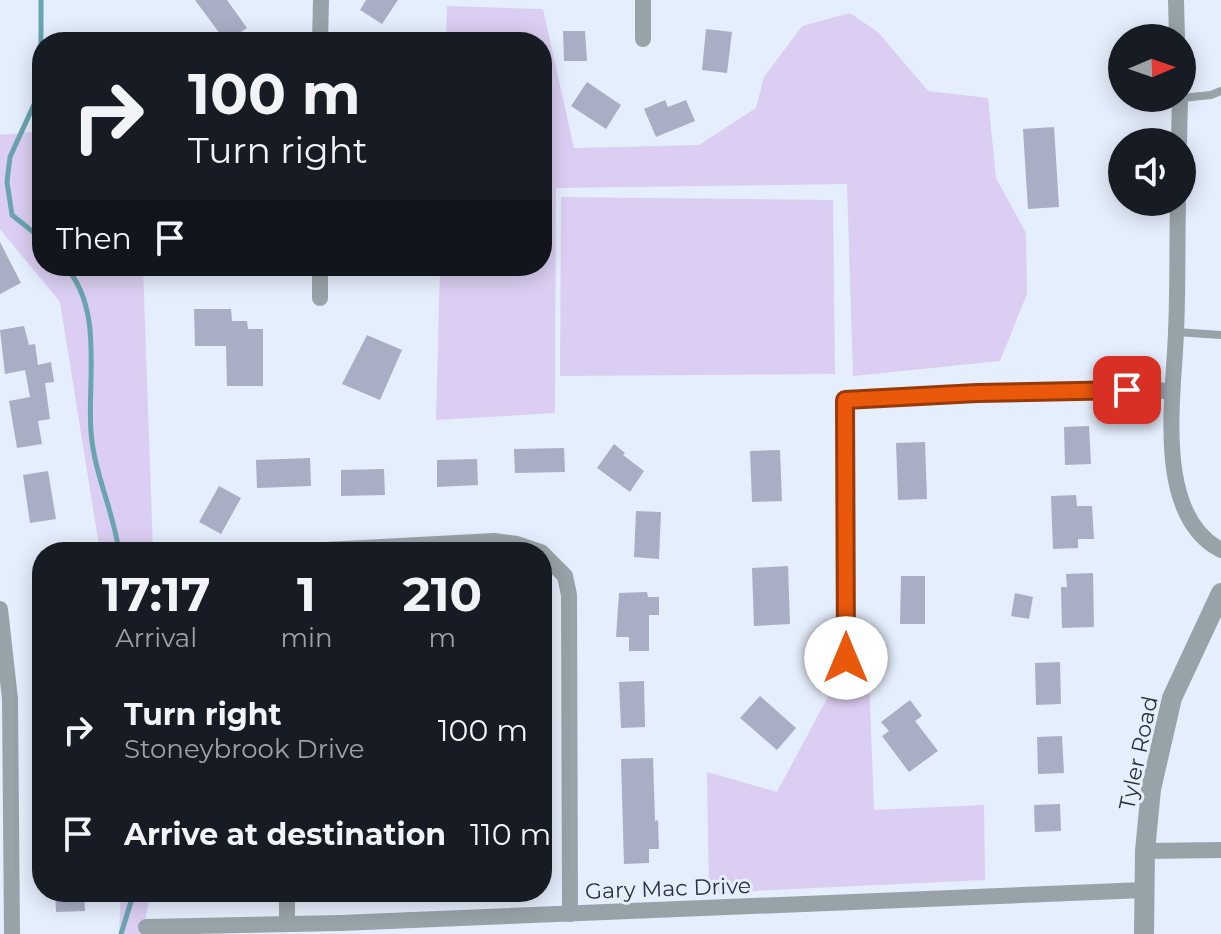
<!DOCTYPE html>
<style>
body{margin:0;font-family:Montserrat,sans-serif;background:#242831;color:#f1f3f6;height:100vh;display:flex;flex-direction:column;font-size:30px;white-space:nowrap}
*{box-sizing:border-box;margin:0}
p{font-size:26px;color:#9ea1a6}
.icon{flex:none;width:44px;height:44px;fill:none;stroke:currentColor;stroke-width:2;stroke-linecap:round;stroke-linejoin:round}
.map{position:relative;flex:1;overflow:hidden}
.side{position:absolute;left:32px;top:542px;width:520px;height:360px;display:flex;flex-direction:column;background:#171b24;border-radius:32px;box-shadow:0 4px 20px #0003}
.side>*{flex:none}
.banner{position:absolute;left:32px;top:32px;width:520px;height:244px;border-radius:32px;box-shadow:0 4px 20px #0003;background:#171b24;color:#f1f3f6;overflow:hidden}
.needle{width:52px;rotate:88deg}
.buttons{position:absolute;left:1108px;top:24px;display:grid;gap:16px}
.buttons a{display:grid;place-items:center;width:88px;height:88px;border-radius:50%;background:#171b24;box-shadow:0 4px 20px #0003;font-size:40px}
.pin{position:absolute;display:grid;place-items:center;width:68px;height:68px;color:#fff;margin:-34px;border-radius:16px;box-shadow:0 4px 12px #0006}
.me{position:absolute;width:88px;margin:-44px;rotate:0deg;stroke-linejoin:round;filter:drop-shadow(0 0 6px #0008)}
.turn{display:flex;align-items:center;gap:28px;height:168px;padding:0 24px;font-size:36px}
.turn .icon{width:104px;height:104px;stroke-width:2.5}
.turn b{display:block;font-size:56px;line-height:68px}
.then{display:flex;align-items:center;height:76px;padding:0 24px;background:#0003;gap:16px;font-size:30px}
.eta{display:flex;justify-content:space-evenly;align-items:center;height:136px;text-align:center}
.eta b{font-size:48px;font-weight:700;line-height:56px}
ul{padding:0;list-style:none}
li{display:flex;align-items:center;gap:24px;height:104px;padding:0 24px}
li div{flex:1}
li b{display:block;font-size:30px}
li em{font-style:normal}
.map>svg:first-child{display:block}
</style>
<div class="map">
<svg width="1221" height="934" viewBox="0 0 1221 934">
<rect width="100%" height="100%" fill="#e5eefc"/>
<!-- green -->
<g fill="#dbcef2">
<polygon points="447,6 543,9 574,148 699,145 756,108 764,77 802,26 850,13 879,33 928,91 988,98 996,178 1026,233 1027,294 1000,361 853,376 847,184 556,188 555,413 436,420 440,266 542,266 542,42 446,42"/>
<polygon points="42,131 42,266 143,266 153,552 100,552 60,302 0,229 0,135"/>
<polygon points="561,197 833,200 835,374 560,376"/>
<polygon points="869,675 874,810 984,805 985,880 709,893 707,772 777,792 830,693"/>
<polygon points="121,892 151,892 142,934 119,934"/>
</g>
<g fill="none" stroke-linecap="round" stroke-linejoin="round">
<!-- stream -->
<g stroke="#6aa4af" stroke-width="5">
<polyline points="41,0 41,62 37,98 10,157 7,182 12,215 42,239"/>
<path d="M 65,266 C 104,309 87,380 91,432 C 94,474 114,512 119,552"/>
<polyline points="121,934 134,892"/>
</g>
</g>
<!-- building -->
<g fill="#aaaec5">
<polygon points="195,0 227,0 247,28 226,42"/>
<polygon points="366,0 398,0 382,24 360,10"/>
<polygon points="706,29 732,32 727,73 702,70"/>
<polygon points="563,31 585,31 587,61 564,61"/>
<polygon points="587,82 621,105 606,129 571,106"/>
<polygon points="665,100 668,107 686,100 695,121 656,137 644,109"/>
<polygon points="1054,127 1059,207 1028,209 1023,129"/>
<polygon points="0,242 21,283 0,294"/>
<polygon points="194,309 231,309 232,321 247,321 248,329 263,329 263,386 227,386 226,346 195,346"/>
<polygon points="24,326 29,345 35,344 38,365 51,362 54,382 45,383 50,419 38,421 42,444 17,448 9,401 30,397 25,370 5,374 0,330"/>
<polygon points="367,335 402,350 380,400 342,384"/>
<polygon points="1089,426 1091,464 1065,465 1064,427"/>
<polygon points="925,442 927,499 898,500 896,443"/>
<polygon points="614,444 625,453 623,455 644,471 630,492 597,468"/>
<polygon points="564,448 565,472 515,473 514,449"/>
<polygon points="780,450 782,501 752,502 750,451"/>
<polygon points="310,458 311,486 257,488 256,460"/>
<polygon points="477,459 478,485 437,487 437,460"/>
<polygon points="384,469 385,495 341,496 341,470"/>
<polygon points="48,471 56,519 30,523 23,475"/>
<polygon points="219,486 241,498 221,534 199,522"/>
<polygon points="1076,495 1077,506 1092,506 1094,539 1078,539 1078,548 1053,549 1051,496"/>
<polygon points="636,511 661,512 659,559 634,557"/>
<polygon points="788,566 790,624 754,626 752,568"/>
<polygon points="1093,573 1094,627 1062,628 1061,587 1067,587 1066,574"/>
<polygon points="901,576 925,576 925,624 900,624"/>
<polygon points="647,592 648,597 659,597 659,615 649,615 649,651 629,651 629,637 616,637 619,593"/>
<polygon points="1015,593 1033,597 1029,619 1011,616"/>
<polygon points="1060,662 1061,704 1036,705 1035,663"/>
<polygon points="644,681 645,727 621,728 619,682"/>
<polygon points="760,696 796,728 777,750 740,718"/>
<polygon points="910,700 922,716 915,721 938,751 909,772 882,736 889,731 881,722"/>
<polygon points="1062,736 1064,773 1038,774 1037,737"/>
<polygon points="653,758 655,821 658,820 659,849 649,849 649,863 624,864 621,759"/>
<polygon points="1060,804 1061,831 1035,832 1034,805"/>
<polygon points="55,892 84,892 85,911 56,912"/>
</g>
<g fill="none" stroke-linecap="round" stroke-linejoin="round">
<!-- service -->
<g stroke="#98a3a9" stroke-width="8">
<polyline points="1182,98 1211,95 1221,91"/>
<polyline points="1176,332 1221,335"/>
</g>
<!-- minor -->
<g stroke="#98a3a9" stroke-width="16">
<polyline points="643,0 643,39"/>
<polyline points="1176,0 1177,38"/>
<polyline points="320,42 321,0"/>
<polyline points="1179,142 1180,98"/>
<path d="M 1178,202 C 1177,245 1178,289 1176,332 C 1174,395 1153,515 1221,550"/>
<polyline points="320,298 320,266"/>
<polyline points="287,552 494,541 517,544 541,552"/>
<polyline points="542,553 565,576 569,595 570,914"/>
<polyline points="0,609 10,699 12,934"/>
<polyline points="846,658 845,400 977,393 1158,390 1172,392"/>
<polyline points="1145,851 1221,850"/>
<polyline points="287,892 287,923"/>
<polyline points="146,927 340,923 1144,890"/>
</g>
<!-- tertiary -->
<polyline stroke="#98a3a9" stroke-width="20" points="1144,934 1145,851 1151,789 1172,698 1221,593"/>
</g>
<g fill="none" stroke-linecap="round" stroke-linejoin="round">
<!-- route casing -->
<g stroke="#983908" stroke-width="20">
<polyline id="route" points="846,658 845,400 977,393 1127,390"/>
</g>
<!-- route -->
<use href="#route" stroke="#ea580c" stroke-width="14"/>
</g>
<g text-anchor="middle" stroke-width="6" stroke-linejoin="round" paint-order="stroke">
<!-- street labels -->
<g font-size="22" fill="#2d333c" stroke="#e5eefc">
<text transform="translate(1138 753) rotate(-78)" y="8">Tyler Road</text>
<text transform="translate(668 888) rotate(-2)" y="8">Gary Mac Drive</text>
</g>
</g>
</svg>
<div class="buttons">
<a><svg class="needle" viewBox="-14 -14 28 28"><path d="M0-13l5 13h-10z" fill="#e53935"/><path d="M0 13l5-13h-10z" fill="#9ea1a6"/></svg></a>
<a><svg class="icon" aria-label="sound" viewBox="0 0 24 24"><path d="M4 9h4l5-4v14l-5-4H4zM17 9q2 3 0 6"/></svg></a>
</div>
<div class="pin" style="left:1127px;top:390px;background:#d93025"><svg class="icon" aria-label="arrive" viewBox="0 0 24 24"><path d="M6 21V4h12l-3 4 3 4H6"/></svg></div>
<svg class="me" style="left:846px;top:658px" viewBox="-20 -20 40 40"><circle r="19" fill="#fff"/><path d="M0-13L10 11 0 6-10 11z" fill="#ea580c"/></svg>
<div class="banner">
<div class="turn"><svg class="icon" aria-label="right" viewBox="0 0 24 24"><path d="M7 20v-9h11M14 6l5 5-5 5"/></svg><div><b>100 m</b>Turn right</div></div>
<div class="then">Then<svg class="icon" aria-label="arrive" viewBox="0 0 24 24"><path d="M6 21V4h12l-3 4 3 4H6"/></svg></div>
</div>
<section class="side">
<div class="eta">
<div><b>17:17</b><p>Arrival</p></div>
<div><b>1</b><p>min</p></div>
<div><b>210</b><p>m</p></div>
</div>
<ul>
<li><svg class="icon" aria-label="right" viewBox="0 0 24 24"><path d="M7 20v-9h11M14 6l5 5-5 5"/></svg><div><b>Turn right</b><p>Stoneybrook Drive</p></div><em>100 m</em></li>
<li><svg class="icon" aria-label="arrive" viewBox="0 0 24 24"><path d="M6 21V4h12l-3 4 3 4H6"/></svg><div><b>Arrive at destination</b></div><em>110 m</em></li>
</ul>
</section>
</div>
